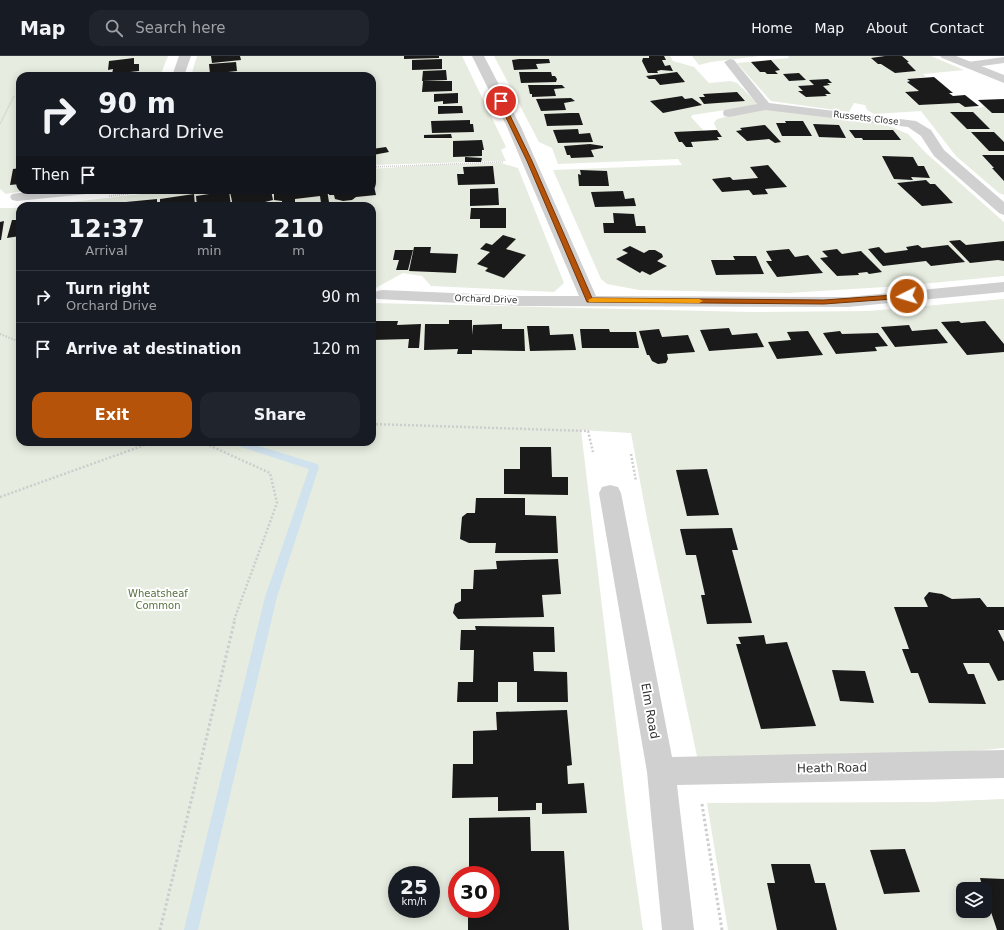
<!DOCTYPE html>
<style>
body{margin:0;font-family:"DejaVu Sans",sans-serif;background:#20242c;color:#f1f3f6;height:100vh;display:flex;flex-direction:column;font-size:15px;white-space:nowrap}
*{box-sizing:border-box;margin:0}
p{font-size:13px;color:#9ea1a6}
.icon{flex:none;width:22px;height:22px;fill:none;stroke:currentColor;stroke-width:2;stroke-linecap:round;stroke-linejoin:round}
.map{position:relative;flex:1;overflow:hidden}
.side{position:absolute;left:16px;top:146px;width:360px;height:244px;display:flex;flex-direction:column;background:#171b24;border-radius:12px;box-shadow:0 2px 10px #0003}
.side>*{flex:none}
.banner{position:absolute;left:16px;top:16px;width:360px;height:122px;border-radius:12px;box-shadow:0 2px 10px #0003;background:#171b24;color:#f1f3f6;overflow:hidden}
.controls{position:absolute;left:956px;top:826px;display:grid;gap:8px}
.controls a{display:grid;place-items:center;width:36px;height:36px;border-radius:8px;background:#171b24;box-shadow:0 2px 10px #0003;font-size:20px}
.speed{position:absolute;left:388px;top:810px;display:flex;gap:8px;font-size:20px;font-weight:700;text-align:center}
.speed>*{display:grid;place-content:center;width:52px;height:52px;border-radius:50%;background:#171b24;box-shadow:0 2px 10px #0003;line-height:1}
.speed small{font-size:10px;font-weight:400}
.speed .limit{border:6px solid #d22;background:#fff;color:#111}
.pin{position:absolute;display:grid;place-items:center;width:34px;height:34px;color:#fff;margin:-17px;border:2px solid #fff;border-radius:50%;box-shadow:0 1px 4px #0007}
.me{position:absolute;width:44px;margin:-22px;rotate:265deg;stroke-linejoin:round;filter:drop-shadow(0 0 3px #0008)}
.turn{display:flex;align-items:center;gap:14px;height:84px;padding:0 16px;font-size:18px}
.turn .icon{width:52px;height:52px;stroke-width:2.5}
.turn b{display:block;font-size:28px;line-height:34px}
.then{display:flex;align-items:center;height:38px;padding:0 16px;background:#0003;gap:8px;font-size:15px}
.eta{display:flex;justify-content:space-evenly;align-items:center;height:68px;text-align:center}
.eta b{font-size:24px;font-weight:600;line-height:28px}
.button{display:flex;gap:8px;margin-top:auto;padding:8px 16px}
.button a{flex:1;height:46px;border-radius:12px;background:#b45309;color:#fff;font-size:16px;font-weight:600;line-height:46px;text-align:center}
.button a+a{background:#20242c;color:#f1f3f6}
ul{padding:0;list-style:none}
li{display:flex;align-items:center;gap:12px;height:52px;padding:0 16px;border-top:1px solid #363941}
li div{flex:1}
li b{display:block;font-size:15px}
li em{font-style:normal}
header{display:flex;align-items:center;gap:24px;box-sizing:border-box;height:56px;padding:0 20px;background:#171b24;border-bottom:1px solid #363941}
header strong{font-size:19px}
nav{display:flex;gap:22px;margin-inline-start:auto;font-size:14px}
.search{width:280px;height:36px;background:#20242c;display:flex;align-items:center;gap:10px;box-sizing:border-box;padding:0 14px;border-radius:12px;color:#9ea1a6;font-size:15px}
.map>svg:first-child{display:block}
</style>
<header>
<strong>Map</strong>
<div class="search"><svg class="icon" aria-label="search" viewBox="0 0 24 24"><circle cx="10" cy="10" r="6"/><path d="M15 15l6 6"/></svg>Search here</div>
<nav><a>Home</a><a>Map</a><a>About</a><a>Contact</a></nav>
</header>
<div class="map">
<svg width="1004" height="874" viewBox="0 0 1004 874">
<rect width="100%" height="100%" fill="#fff"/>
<!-- green -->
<g fill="#e6ecdf" fill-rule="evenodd">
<polygon points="0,0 168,0 160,20 20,20 20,134 30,134 6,138 0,133"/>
<polygon points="197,0 462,0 506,91 501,94 506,105 372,109 372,20 191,20"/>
<polygon points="494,0 670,0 673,5 694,11 709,27 731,25 737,27 757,47 752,50 692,59 691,61 704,75 717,74 714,67 717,63 761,53 889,68 889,70 908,78 926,97 1004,166 1004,220 901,230 788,237 639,234 607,228 601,223 553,114 682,109 678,103 558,108 552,92 539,86"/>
<polygon points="692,0 759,0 711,6 699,9"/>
<path d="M 788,0 L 931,0 L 964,14 L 923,18 L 926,21 L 908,23 L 910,25 L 908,26 L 919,35 L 905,37 L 919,49 L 959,47 C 966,52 976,52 984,51 L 978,44 L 1004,43 L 1004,139 L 999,137 L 956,100 L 921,55 L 874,58 L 867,54 L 865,49 L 854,47 L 849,56 L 771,45 L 737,7 L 789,2 Z"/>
<polygon points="501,107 518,112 564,227 554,236 431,230 422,220 403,217 372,234 372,150 38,150 176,134 372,134 372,113 425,109"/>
<path d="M 0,152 L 20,152 L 20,386 L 372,386 L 372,247 L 750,256 L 868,255 L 1004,243 L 1004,692 L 904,702 L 698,705 L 648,468 L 631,377 L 581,374 L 627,760 L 643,874 L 0,874 ZM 397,819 L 431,819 L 431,853 L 397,853 ZM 457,819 L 491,819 L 491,853 L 457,853 Z"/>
<path d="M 1004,743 L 1004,874 L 728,874 L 707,747 L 931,746 ZM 963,833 L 985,833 L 985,855 L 963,855 Z"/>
</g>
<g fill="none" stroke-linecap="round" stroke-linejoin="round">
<!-- stream -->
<polygon fill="#cfe2ee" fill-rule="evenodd" points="230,386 246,386 317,408 319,411 277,541 198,874 184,874 265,541 309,413 232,388"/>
</g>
<!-- building -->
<g fill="#1a1a1a">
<polygon points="211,0 240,0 241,4 212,7"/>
<polygon points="404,0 439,0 439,2 404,3"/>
<polygon points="649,0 664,0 666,4 662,4 665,10 670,9 673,15 661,14 657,15 658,17 648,17 642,5 643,2 649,2"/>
<polygon points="885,0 902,0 909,6 907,6 916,15 895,17 881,8 878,8 871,2"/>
<polygon points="134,2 134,8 139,8 139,15 112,18 113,13 108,14 109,5"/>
<polygon points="442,3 442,13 412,14 412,4"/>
<polygon points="519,3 549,3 550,7 536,8 538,13 514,14 512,4"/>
<polygon points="771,4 780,14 775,15 778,18 767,18 765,16 760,16 751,6"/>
<polygon points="236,6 237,15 210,18 209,8"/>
<polygon points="446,14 447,24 422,25 423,15"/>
<polygon points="234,16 234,20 212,20 211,19"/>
<polygon points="519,16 551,16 552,20 555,20 557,23 556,26 521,27"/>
<polygon points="677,16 685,26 660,29 655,23 649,23 646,20"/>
<polygon points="799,17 806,24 789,25 783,18"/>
<polygon points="934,21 953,37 949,37 953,40 965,39 979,50 965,51 959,47 919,49 905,36 919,35 907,26 910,25 907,23"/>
<polygon points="828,23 832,27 827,27 830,29 823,30 831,38 825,38 827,40 806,41 798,35 803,35 798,30 814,29 809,24"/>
<polygon points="423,25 452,25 452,35 422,36"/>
<polygon points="528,29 562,29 565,32 554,33 556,40 532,41 532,38 530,38"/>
<polygon points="737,36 745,45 704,48 699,41 705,41 703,38"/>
<polygon points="458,37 458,47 443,48 443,45 434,46 434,38"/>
<polygon points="682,40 685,43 692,42 702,49 663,57 650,45"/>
<polygon points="571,42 575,45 564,47 566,54 541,55 536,43"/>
<polygon points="1004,43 1004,57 992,57 978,44"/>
<polygon points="438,50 462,50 463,57 438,58"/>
<polygon points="950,56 973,56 990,73 967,73"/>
<polygon points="570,57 579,57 583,69 547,70 544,58"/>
<polygon points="470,64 470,68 473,68 474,76 432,77 431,65"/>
<polygon points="785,65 803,65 812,80 782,80 776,67 786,67"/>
<polygon points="813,68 839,69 846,82 819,81"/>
<polygon points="765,69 781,86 775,87 769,83 747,85 736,75 742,74 740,72"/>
<polygon points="578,73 579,78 590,77 593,86 558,87 553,74"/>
<polygon points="717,74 722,81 717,81 719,84 691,86 693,91 686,91 682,86 679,86 674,76"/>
<polygon points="849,74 893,74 901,84 863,84 862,82 855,82"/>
<polygon points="971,76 994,76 1004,86 1004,95 989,95"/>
<polygon points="451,78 452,82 424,82 424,79"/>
<polygon points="482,84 484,94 482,94 482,100 453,101 453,85"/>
<polygon points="590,88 603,90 603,92 591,94 594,101 571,102 570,99 567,99 564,90"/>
<polygon points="386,91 389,96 373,99 372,93"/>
<polygon points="982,99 1004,99 1004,125 992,112 994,112"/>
<polygon points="882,100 913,101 918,110 924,110 930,122 911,121 913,124 894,123"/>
<polygon points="465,101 482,102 481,106 465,106"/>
<polygon points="768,109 787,131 765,133 768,138 753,139 749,134 722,136 712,123 730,121 733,124 758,122 750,111"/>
<polygon points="493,110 495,128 458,129 457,118 464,118 463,111"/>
<polygon points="20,112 20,128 10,129 13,113"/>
<polygon points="580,114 607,115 609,130 579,130 578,118 581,119"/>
<polygon points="372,121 376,139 356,141 352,144 343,145 335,143 334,139 329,139 329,134 372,134"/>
<polygon points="926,124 930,128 935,128 953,147 922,150 897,127"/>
<polygon points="498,132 499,149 470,150 470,133"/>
<polygon points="241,134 271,134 273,144 249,150 233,150 230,136"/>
<polygon points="278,134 327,134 329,146 321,147 320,140 295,143 295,150 282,150 282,145 274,144 274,135"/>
<polygon points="229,135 231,150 197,150 196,140"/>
<polygon points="623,135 625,143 634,142 636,150 595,151 591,136"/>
<polygon points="194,138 195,150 160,150 160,143"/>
<polygon points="157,143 157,150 126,150 126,146"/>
<polygon points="471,152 506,152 506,172 480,172 480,163 470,163"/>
<polygon points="613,157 634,158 636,170 645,170 646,177 604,177 603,167 614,167"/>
<polygon points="16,161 20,161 20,180 7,182 12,164 16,164"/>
<polygon points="4,165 1,184 0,184 0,166"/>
<polygon points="503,179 516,183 506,193 526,199 504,222 485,215 488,212 477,208 490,196 480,193 486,187 492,189"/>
<polygon points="960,184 966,189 1004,185 1004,205 998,204 970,207 949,185"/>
<polygon points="918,189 922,192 948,189 965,206 931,210 926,205 883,210 868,193 879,191 885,197 908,194 906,191"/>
<polygon points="630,190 644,197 649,194 655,194 662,198 663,201 657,205 667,210 650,219 642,215 640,217 616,203 628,197 622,194"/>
<polygon points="414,191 431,191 430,197 458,198 456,217 409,215"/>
<polygon points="789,193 795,201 808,199 823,217 777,221 766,205 772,205 766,195"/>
<polygon points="837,193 842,198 861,195 882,216 869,218 867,216 858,217 859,219 837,220 820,202 828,201 822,195"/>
<polygon points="395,194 413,194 408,214 396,214 399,204 393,204"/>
<polygon points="733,200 756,200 764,218 716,219 711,204 735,204"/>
<polygon points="449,264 472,264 472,279 473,269 502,268 502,273 524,273 525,295 472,294 472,298 457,298 458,293 424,294 425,268 449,268"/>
<polygon points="372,265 398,265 397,269 421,268 419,292 408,292 409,283 372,284"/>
<polygon points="959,265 961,267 985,265 1004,288 1004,296 967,299 941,266"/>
<polygon points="909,269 912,275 937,273 948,287 895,291 881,271"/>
<polygon points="527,270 549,270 550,279 573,278 576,294 530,295"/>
<polygon points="729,272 732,279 757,277 764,291 709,295 700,274"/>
<polygon points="580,273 609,273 610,276 636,276 639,292 582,292"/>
<polygon points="659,273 662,281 688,279 695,296 667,298 668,303 666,307 658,308 652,305 649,299 647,299 639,275"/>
<polygon points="808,275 823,299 777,303 768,286 791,284 787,276"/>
<polygon points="840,275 842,278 878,277 888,290 875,291 877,295 836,298 823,277"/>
<polygon points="520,391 551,391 552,421 568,421 568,439 504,438 504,413 520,413"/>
<polygon points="707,413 719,459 687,460 676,414"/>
<polygon points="476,442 525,442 525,459 556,460 558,497 495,497 496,487 469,487 460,483 462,461 467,457 475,457"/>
<polygon points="732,472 738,494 732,494 752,567 707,568 701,539 705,539 696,499 686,499 680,473"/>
<polygon points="558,503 561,538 542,539 544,561 458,563 453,557 455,548 461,545 461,533 473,533 474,514 497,513 496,505"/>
<polygon points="929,536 942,538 952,543 980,542 987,551 1004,551 1004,574 998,574 1004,586 1004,624 998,625 989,607 963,607 968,618 974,618 986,648 929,647 918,617 911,617 902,593 909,593 894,551 928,551 924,542"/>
<polygon points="475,570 554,571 555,596 533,596 534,615 567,616 568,646 517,646 517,626 498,626 498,646 457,646 458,626 473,626 474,594 460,594 461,574 476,574"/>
<polygon points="764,579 766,588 787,586 816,670 761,673 736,588 741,588 738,581"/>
<polygon points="832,614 865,615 874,647 840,645"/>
<polygon points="567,654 572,709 567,710 568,728 584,727 587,757 542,758 542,747 536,747 536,754 498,755 498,741 452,742 453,708 473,708 473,675 497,674 496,656"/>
<polygon points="530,761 531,795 564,795 569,874 468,874 468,853 491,853 491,819 469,819 469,762"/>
<polygon points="905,793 920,836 884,838 870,794"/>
<polygon points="771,808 810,808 815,827 825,827 837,874 777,874 767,827 775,827"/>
<polygon points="980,822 1004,823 1004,874 997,874 985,838 985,833 983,833"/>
</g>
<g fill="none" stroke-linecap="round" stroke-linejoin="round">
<!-- path-far3 -->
<g stroke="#cdcdcd" stroke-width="1.5" stroke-dasharray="1 1" stroke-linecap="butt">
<polyline points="0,68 14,40"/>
<polyline points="372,111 503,106"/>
<polyline points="109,140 163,134"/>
</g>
<!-- path-far2 -->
<polyline stroke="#cdcdcd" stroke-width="2" stroke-dasharray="1.5 1.5" stroke-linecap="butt" points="0,278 20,286"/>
<!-- path-far1 -->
<g stroke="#cdcdcd" stroke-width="2.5" stroke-dasharray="2 2" stroke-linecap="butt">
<polyline points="372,368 588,375 593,396"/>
<polyline points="202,386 270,417 277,447 234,564"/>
<polyline points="631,398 636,425"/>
<polyline points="0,441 153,386"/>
</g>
<!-- path -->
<g stroke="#cdcdcd" stroke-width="3" stroke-dasharray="2.5 2.5" stroke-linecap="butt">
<polyline points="702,748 722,874"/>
<polyline points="160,874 235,563"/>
</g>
<!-- minor -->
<g fill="#d0d0d0" fill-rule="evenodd">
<polygon points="179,0 191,0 184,20 172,20"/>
<polygon points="472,0 484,0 521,71 596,240 848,241 1004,226 1004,236 848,251 520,250 377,243 374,239 377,235 383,234 520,240 579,240 507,71"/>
<polygon points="1004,1 1004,7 968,12 962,9 968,6"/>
<polygon points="730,3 734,4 769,47 916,65 931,74 944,94 1004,146 1004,159 999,157 934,100 921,80 908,71 765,54 729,61 724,60 723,57 724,54 757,48 724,6"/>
<polygon points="43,134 94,134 92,137 87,138 17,145 12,144 10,141 12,138"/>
<polygon points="610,429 618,431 621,437 672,701 1004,694 1004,722 677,729 694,874 662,874 647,716 599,437 602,431"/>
</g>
<!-- tertiary -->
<polygon fill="#d0d0d0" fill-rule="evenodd" points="940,0 956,0 1004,19 1004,27 942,2"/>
</g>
<!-- route -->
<polygon fill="#b45309" stroke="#753606" points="501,44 503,45 532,105 592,242 824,244 907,238 911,240 907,242 824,248 587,246 527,105 498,45"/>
<!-- slow -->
<polygon fill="#f59e0b" points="592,242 699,243 703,245 699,247 589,246 588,244"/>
<g text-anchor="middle" stroke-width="4" stroke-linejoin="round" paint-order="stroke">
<!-- far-street labels -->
<g font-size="9" fill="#333" stroke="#fff">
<text transform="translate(866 62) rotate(7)" y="3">Russetts Close</text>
<text transform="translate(486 243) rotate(2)" y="3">Orchard Drive</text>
</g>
<!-- park labels -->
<g font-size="10" fill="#56703f" stroke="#fff">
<text x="158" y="541">Wheatsheaf<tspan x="158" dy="12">Common</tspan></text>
</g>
<!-- near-street labels -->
<g font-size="12" fill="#333" stroke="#fff">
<text transform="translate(650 655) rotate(80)" y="4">Elm Road</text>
<text transform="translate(832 712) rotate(-1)" y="4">Heath Road</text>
</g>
</g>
</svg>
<div class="controls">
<a><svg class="icon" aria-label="layers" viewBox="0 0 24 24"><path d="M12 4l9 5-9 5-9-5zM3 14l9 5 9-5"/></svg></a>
</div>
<div class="speed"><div>25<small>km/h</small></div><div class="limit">30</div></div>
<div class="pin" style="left:501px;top:45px;background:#d93025"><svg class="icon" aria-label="arrive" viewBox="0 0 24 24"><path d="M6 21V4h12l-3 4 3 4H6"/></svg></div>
<svg class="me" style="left:907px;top:240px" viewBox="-20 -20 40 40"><circle r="17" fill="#b45309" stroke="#fff" stroke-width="3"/><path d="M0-11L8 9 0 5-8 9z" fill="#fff"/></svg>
<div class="banner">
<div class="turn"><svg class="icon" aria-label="right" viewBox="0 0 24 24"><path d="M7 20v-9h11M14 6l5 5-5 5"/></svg><div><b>90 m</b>Orchard Drive</div></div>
<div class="then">Then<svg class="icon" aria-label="arrive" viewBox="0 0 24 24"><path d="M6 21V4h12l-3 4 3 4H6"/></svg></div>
</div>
<section class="side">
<div class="eta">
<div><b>12:37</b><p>Arrival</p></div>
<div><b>1</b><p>min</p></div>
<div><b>210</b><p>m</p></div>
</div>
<ul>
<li><svg class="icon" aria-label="right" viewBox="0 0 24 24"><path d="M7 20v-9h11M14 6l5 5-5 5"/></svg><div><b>Turn right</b><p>Orchard Drive</p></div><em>90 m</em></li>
<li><svg class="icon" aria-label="arrive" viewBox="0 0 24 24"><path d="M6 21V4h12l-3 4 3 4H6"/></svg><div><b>Arrive at destination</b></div><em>120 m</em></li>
</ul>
<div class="button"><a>Exit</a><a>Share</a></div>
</section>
</div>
